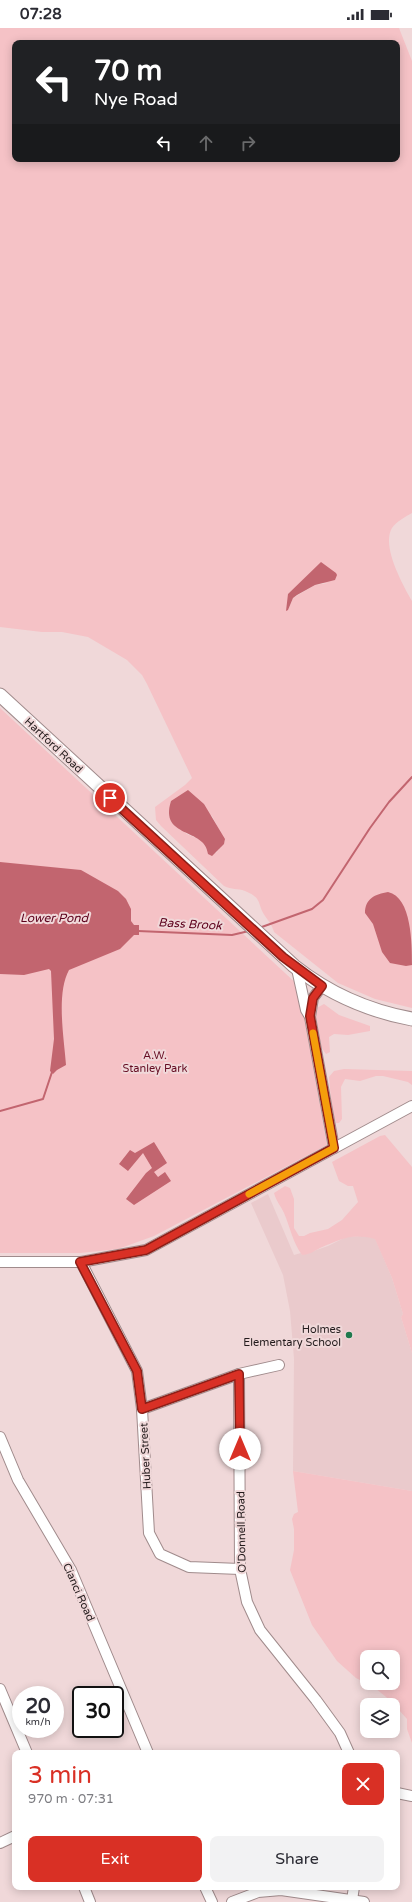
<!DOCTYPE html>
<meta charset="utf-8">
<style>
body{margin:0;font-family:"Varela Round",sans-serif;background:#f2f2f3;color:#2b2b33;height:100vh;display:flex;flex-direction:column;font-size:15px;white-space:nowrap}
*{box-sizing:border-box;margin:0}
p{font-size:13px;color:#7c7c81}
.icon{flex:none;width:22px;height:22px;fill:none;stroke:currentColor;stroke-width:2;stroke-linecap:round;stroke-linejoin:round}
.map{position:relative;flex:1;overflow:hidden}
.details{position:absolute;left:12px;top:1722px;width:388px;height:140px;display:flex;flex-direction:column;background:#fff;border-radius:8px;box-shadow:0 2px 10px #0003}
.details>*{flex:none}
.banner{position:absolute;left:12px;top:12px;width:388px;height:122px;border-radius:8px;box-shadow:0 2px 10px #0003;background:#202124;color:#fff;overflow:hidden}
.controls{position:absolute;left:360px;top:1622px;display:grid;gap:8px}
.controls a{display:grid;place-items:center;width:40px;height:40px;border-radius:8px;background:#fff;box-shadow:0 2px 10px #0003;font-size:20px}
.speed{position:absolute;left:12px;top:1658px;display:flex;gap:8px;font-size:20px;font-weight:700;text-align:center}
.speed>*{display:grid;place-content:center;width:52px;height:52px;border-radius:50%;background:#fff;box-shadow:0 2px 10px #0003;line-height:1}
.speed small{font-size:10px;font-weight:400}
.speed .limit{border:2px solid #111;border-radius:6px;background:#fff;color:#111}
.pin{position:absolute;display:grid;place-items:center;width:34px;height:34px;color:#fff;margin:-17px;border:2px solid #fff;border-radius:50%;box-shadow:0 1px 4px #0007}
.me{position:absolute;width:44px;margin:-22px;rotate:0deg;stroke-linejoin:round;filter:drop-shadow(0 0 3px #0008)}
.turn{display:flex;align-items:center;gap:14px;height:84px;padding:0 16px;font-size:18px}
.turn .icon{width:52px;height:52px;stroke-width:2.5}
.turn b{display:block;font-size:28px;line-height:34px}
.lanes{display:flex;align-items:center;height:38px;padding:0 16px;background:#0003;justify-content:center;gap:20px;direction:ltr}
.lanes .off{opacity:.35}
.round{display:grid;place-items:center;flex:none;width:42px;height:42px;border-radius:8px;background:#f2f2f3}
.headline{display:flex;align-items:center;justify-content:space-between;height:68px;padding:0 16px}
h1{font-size:24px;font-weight:600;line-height:30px;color:#d93025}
.cta{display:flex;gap:8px;margin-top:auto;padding:8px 16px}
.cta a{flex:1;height:46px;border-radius:8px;background:#d93025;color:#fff;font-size:16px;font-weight:600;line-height:46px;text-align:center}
.cta a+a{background:#f2f2f3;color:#2b2b33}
.status{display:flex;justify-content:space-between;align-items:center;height:28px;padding:0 20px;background:#fff;direction:ltr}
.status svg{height:11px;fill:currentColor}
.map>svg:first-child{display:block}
</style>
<div class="status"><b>07:28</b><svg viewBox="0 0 49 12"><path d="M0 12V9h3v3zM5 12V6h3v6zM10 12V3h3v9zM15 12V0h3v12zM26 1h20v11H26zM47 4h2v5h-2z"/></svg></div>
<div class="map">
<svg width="412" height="1874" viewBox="0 0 412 1874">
<rect width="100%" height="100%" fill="#f0d8d9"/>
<!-- built -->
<polygon fill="#eacacc" points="268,1166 294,1227 301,1225 302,1227 328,1218 346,1209 362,1208 375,1210 392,1250 403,1286 401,1289 412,1325 412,1463 293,1443 294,1331 290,1283 283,1247 251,1175"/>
<!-- green -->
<g fill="#f5c2c6" fill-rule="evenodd">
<path d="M 0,0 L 399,0 L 412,33 L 412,485 C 405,489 397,493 392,500 C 381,518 403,557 412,573 L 412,980 L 375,971 L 338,955 L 274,904 C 272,897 269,894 265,888 C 257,877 263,870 245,863 C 237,860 232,862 224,858 L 161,798 L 156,792 L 155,779 L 185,757 L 192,750 L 147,656 L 142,647 L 127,632 L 88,609 L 62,604 L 42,604 L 0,599 ZM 15,15 L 397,15 L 397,131 L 15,131 ZM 301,554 L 328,555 L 315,557 L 293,570 L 288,582 L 288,566 ZM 171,773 L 212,788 L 225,813 L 216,825 L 207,821 L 201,812 L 187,806 L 169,788 Z"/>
<polygon points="0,680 299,958 327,1117 154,1208 118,1221 80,1225 0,1225"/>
<polygon points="324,976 339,987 370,998 370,1003 348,1007 334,1006 329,1009 330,1024 326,1026 321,1019 314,985 315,981"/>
<polygon points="344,1041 412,1043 412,1057 408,1054 383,1048 376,1048 360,1053 345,1051 341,1059 342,1091 339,1095 336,1095 332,1082 329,1049 334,1043"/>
<path d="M 385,1107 L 412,1139 L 412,1325 L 401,1289 L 403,1286 L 392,1250 L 375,1211 C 351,1205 342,1211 320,1220 C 314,1223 309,1227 302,1227 C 293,1215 290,1199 284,1185 C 281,1178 276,1173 274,1165 L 285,1158 L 290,1160 L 294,1171 L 294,1200 L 299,1208 L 304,1208 L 310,1205 L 328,1201 L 342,1192 L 358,1174 L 353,1158 L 348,1158 L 339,1153 L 332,1134 L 380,1108 Z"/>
<path d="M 293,1443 L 412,1463 L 412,1715 L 407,1701 L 407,1691 L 391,1673 L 375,1660 L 356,1650 L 337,1633 L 312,1597 L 290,1542 L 294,1522 L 294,1501 L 292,1491 L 294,1486 L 298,1484 ZM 367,1629 L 393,1629 L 393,1655 L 367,1655 Z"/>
</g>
<!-- water -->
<g fill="#c2656f">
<polygon points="321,534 336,545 337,547 335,552 315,557 297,567 293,570 288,582 286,583 288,566"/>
<path d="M 188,762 L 204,776 L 225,811 L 224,816 L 212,828 L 208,826 C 205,799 159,811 171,773 Z"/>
<path d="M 0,834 L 81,842 L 118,863 L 126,871 L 131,881 L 131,893 L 134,897 L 139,897 L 139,907 L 134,907 L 120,921 L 69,942 C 56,966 64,1009 66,1037 L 57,1042 L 53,1046 L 50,1043 L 54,1011 L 51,943 L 49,941 L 24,947 L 0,946 Z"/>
<path d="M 388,864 C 412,869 412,917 412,937 L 406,938 L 390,935 L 382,924 L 373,896 L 365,885 C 365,871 375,866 388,864 Z"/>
<polygon points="154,1114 167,1135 154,1144 158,1149 165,1144 171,1153 134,1177 126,1171 146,1145 152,1140 143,1125 128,1143 119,1136 130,1122 135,1125"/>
</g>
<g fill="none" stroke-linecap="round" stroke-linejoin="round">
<!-- stream -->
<g stroke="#c2656f" stroke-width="2">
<polyline points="259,900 312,881 323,872 370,800 389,774 412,749"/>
<polyline points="138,903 232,907 249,903"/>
<polyline points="0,1083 43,1071 52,1044"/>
</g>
<!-- minor casing -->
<g stroke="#a08b8c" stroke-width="12">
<g id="minor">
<polyline points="297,941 306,982 309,987"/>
<polyline points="322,958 313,970 310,989 334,1120"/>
<polyline points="0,1234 81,1234 146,1222 412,1078"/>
<polyline points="81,1234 137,1343 142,1381 149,1505 160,1526 189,1539 240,1541"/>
<polyline points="239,1346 240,1541 247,1574 260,1602 316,1672 340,1705 349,1725"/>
<polyline points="142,1381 239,1346 279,1337"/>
<polyline points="0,1409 18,1452 71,1542 148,1725"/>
<polyline points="0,1661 27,1725"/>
<polyline points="397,1765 412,1768"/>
<polyline points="0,1815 15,1808"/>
<polyline points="84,1859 90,1874"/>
<polyline points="205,1859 212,1874"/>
<polyline points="352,1872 354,1859"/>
<polyline points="232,1874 258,1864 281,1862 364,1874"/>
</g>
</g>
<!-- major casing -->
<g stroke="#a08b8c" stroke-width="15">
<path id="major" d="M 0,667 L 294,938 C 328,965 369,983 412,991"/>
</g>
<!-- minor -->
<use href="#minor" stroke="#fff" stroke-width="10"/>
<!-- major -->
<use href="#major" stroke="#fff" stroke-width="13"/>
</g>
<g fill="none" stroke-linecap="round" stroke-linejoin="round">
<!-- route casing -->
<g stroke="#8d1f18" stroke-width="10">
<polyline id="route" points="110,770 283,929 322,958 313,970 310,988 334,1120 146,1222 80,1234 137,1343 142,1381 239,1346 240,1421"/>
</g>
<!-- route -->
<use href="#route" stroke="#d93025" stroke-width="7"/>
<!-- slow -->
<polyline stroke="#f59e0b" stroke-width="7" points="249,1166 334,1120 313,1005"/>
</g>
<!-- markers -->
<circle fill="#20794d" stroke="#f0d8d9" stroke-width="1.5" cx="349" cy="1307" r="4"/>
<g text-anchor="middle" stroke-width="4" stroke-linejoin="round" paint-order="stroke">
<!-- street labels -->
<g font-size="11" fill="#231b1c" stroke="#f0d8d9">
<text transform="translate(54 717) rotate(43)" y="4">Hartford Road</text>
<text transform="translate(145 1428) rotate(-93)" y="4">Huber Street</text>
<text transform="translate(241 1504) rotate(-91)" y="4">O'Donnell Road</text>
<text transform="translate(79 1564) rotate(66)" y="4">Cianci Road</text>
</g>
<!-- park labels -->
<g font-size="11" fill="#650d23" stroke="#f0d8d9">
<text x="155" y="1031">A.W.<tspan x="155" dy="13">Stanley Park</tspan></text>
</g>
<!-- poi labels -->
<g font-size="11" fill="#231b1c" stroke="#f0d8d9" text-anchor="end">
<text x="341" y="1305">Holmes<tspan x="341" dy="13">Elementary School</tspan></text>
</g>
<!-- water labels -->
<g font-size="12" font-style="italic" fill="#5c011c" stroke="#f0d8d9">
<text x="54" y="894">Lower Pond</text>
<text transform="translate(190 896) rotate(3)" y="4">Bass Brook</text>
</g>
</g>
</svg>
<div class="controls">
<a><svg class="icon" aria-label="search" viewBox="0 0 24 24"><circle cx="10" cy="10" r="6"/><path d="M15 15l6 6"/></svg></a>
<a><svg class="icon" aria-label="layers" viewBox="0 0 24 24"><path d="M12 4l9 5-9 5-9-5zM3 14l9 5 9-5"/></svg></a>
</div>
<div class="speed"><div>20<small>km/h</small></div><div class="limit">30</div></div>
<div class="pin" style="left:110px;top:770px;background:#d93025"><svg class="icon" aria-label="arrive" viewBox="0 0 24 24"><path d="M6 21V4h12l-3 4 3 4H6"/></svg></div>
<svg class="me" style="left:240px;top:1421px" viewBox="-20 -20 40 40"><circle r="19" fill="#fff"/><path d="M0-13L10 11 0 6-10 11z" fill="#d93025"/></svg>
<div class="banner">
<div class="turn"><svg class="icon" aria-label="left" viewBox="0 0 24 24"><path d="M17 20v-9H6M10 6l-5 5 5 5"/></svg><div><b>70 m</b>Nye Road</div></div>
<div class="lanes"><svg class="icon" aria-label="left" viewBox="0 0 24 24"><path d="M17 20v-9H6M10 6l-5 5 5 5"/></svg><svg class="icon off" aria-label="ahead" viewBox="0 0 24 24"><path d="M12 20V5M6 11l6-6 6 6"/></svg><svg class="icon off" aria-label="right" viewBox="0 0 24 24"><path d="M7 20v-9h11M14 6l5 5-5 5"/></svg></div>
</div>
<section class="details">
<div class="headline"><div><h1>3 min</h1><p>970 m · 07:31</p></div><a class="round" style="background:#d93025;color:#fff"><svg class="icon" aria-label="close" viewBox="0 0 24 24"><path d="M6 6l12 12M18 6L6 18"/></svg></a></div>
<div class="cta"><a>Exit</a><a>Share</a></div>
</section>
</div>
